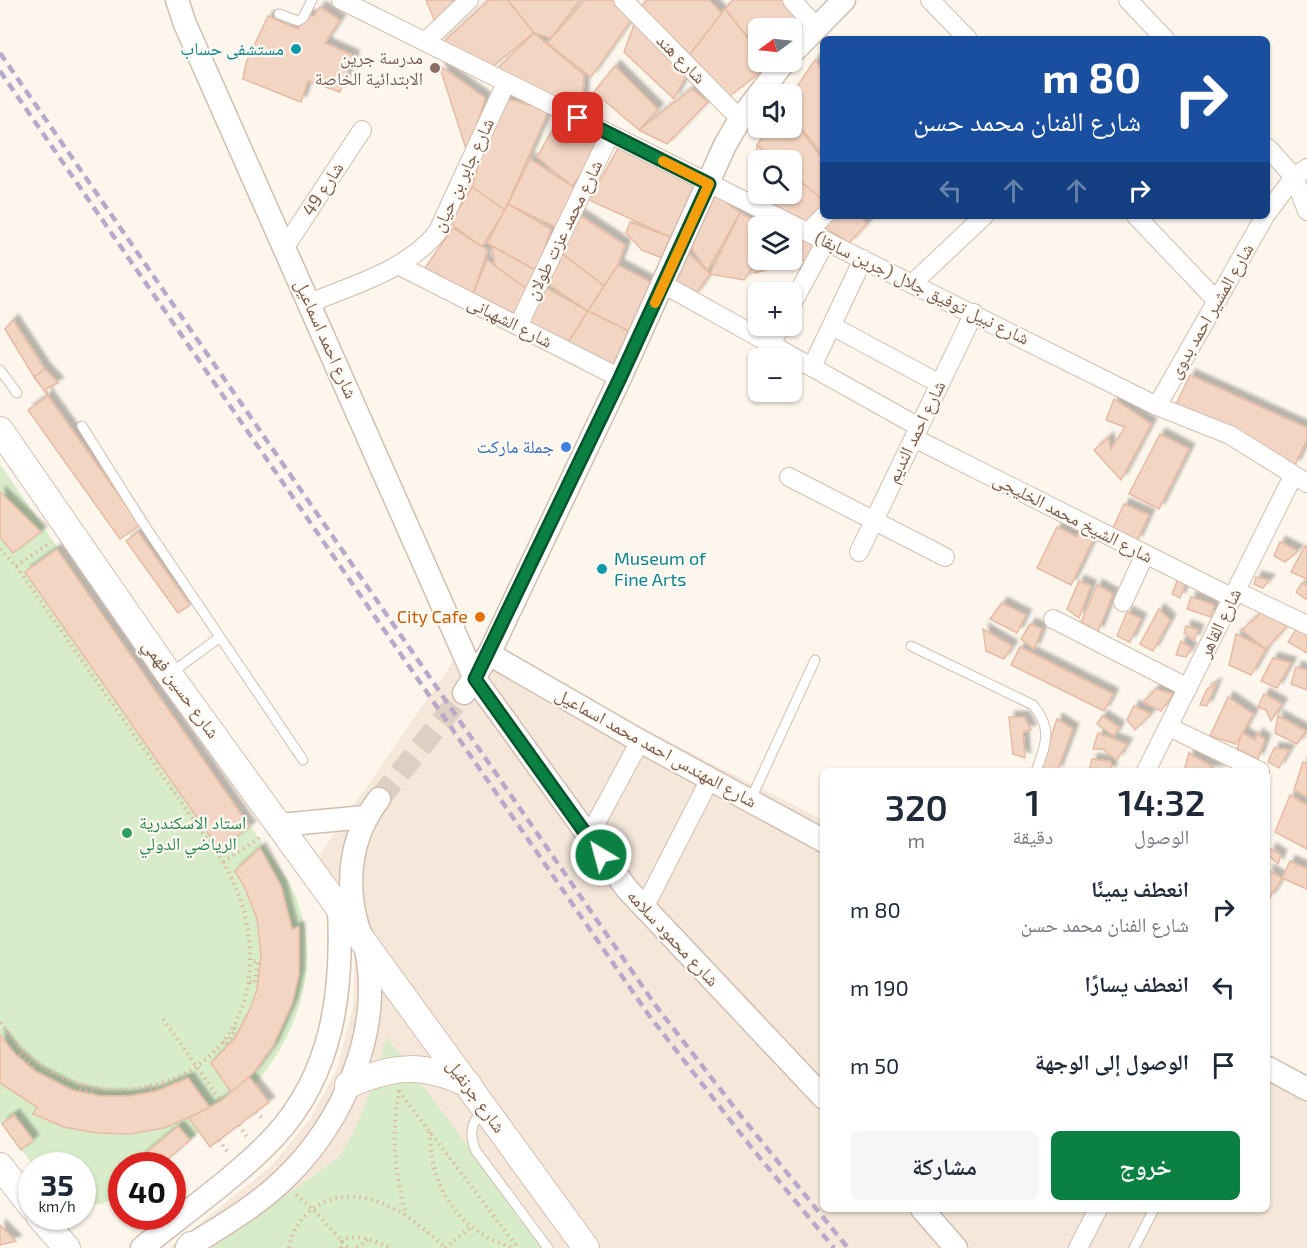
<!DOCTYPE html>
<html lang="ar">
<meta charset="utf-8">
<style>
body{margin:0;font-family:"Exo 2","Noto Naskh Arabic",sans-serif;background:#f6f6f7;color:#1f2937;direction:rtl;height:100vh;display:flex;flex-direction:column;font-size:22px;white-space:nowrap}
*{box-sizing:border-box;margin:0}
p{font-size:20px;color:#747a83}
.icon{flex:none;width:33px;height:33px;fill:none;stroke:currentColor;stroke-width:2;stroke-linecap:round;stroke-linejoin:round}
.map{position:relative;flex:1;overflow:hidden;direction:ltr}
.panel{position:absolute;left:820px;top:768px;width:450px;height:444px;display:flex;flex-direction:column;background:#fff;border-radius:9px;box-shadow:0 2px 4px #0004;direction:rtl}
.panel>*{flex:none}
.guide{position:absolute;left:820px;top:36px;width:450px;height:183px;border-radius:9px;box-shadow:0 2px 4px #0004;direction:rtl;background:#1a4fa0;color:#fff;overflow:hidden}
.needle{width:39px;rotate:255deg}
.tools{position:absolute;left:748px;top:18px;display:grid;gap:12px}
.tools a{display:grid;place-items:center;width:54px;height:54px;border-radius:9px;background:#fff;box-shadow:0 2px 4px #0004;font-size:30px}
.speed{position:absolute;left:18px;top:1152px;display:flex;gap:12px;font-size:30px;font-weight:700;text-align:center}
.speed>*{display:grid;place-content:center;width:78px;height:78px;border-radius:50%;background:#fff;box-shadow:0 2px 4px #0004;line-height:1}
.speed small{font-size:15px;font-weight:400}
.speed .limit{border:9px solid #d22;background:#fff;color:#111}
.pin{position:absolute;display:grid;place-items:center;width:51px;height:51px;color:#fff;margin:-26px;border-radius:12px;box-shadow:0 3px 9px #0006}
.me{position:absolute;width:66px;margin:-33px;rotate:323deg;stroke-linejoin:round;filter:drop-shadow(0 0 4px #0008)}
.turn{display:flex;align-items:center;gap:21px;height:126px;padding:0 30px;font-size:27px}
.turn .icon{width:78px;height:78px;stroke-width:2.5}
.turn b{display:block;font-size:42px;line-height:51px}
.lanes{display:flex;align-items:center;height:57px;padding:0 30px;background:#0003;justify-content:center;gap:30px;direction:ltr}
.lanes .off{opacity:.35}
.eta{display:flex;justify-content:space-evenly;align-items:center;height:102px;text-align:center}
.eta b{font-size:36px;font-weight:600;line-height:42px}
.primary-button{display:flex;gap:12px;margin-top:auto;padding:12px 30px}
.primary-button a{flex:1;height:69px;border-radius:9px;background:#0b8043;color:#fff;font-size:24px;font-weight:600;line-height:69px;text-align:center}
.primary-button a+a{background:#f6f6f7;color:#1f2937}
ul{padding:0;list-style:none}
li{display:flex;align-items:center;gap:18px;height:78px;padding:0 30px}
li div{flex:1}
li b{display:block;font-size:22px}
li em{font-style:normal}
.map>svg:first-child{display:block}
</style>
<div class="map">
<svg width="1307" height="1248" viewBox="0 0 1307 1248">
<defs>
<filter id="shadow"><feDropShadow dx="5.5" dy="-5.5" stdDeviation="1.5" flood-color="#0004"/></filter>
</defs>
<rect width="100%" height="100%" fill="#fdf6ec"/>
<!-- residential -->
<polygon fill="#f5e8da" points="499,655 823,820 824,1209 1268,1209 1268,1056 1307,1077 1307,1248 169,1248 270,1167 311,1118 337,1069 353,1007 355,948 302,880 457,656"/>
<!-- green -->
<g fill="#d8ecc9">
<path d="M 0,464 L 286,878 C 326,945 305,1027 255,1084 L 269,1102 L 210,1147 L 199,1132 L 160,1165 L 122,1166 L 121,1197 L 100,1204 L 83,1204 L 82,1166 L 33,1165 L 0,1122 Z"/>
<polygon points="386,1036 544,1248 212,1248 338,1158 352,1135 377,1077"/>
</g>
<!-- building -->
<g fill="#f3d5c3" stroke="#e6bba3" stroke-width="1.5" filter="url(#shadow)">
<polygon points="426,0 457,0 435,22"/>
<polygon points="489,0 508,0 534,33 488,70 440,45"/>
<polygon points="508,0 580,0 551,38 534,33"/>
<polygon points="585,0 619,0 636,13 591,77 547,43"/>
<polygon points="647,0 709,0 722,13 688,57 640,7"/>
<polygon points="733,0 786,0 807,19 792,37 792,28 759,28 759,52 725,9"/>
<polygon points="320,7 340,20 325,43 354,56 340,92 308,81 301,102 243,79 246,63 268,16 298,29 306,15 314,16"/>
<polygon points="725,9 759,52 759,62 767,62 770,65 727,98 688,57"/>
<polygon points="635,22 690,68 674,99 624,52"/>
<polygon points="534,33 584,75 582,113 494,72"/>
<polygon points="815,60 824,72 824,156 792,117 792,94"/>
<polygon points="439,65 485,98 468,155"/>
<polygon points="615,66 658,109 639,130 594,92"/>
<polygon points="692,89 708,102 667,144 639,130"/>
<polygon points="499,97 549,110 505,210 472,187"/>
<polygon points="563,111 608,139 572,186 537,157"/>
<polygon points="792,118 824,161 824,201 792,174 792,160 776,160 757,145 769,128 792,128"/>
<polygon points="620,145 699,188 670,237 589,200"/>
<polygon points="757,145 776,160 759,160 759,194 792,194 792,174 824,201 824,214 807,225 755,199"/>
<polygon points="530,159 577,189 557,228 508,204"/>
<polygon points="472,187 505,210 482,247 450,223"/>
<polygon points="707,188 740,213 707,271 692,249"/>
<polygon points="508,204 551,229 537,271 487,243"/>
<polygon points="740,213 764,226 759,226 759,259 744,280 710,274"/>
<polygon points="578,214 625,245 618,265 604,286 560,252"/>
<polygon points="829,216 863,216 866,225 849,243 821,225"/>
<polygon points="630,222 670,237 662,258 642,250 626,233"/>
<polygon points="453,228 488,250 473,294 425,268"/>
<polygon points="792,237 817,243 812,258 754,273 763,260 792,260"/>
<polygon points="492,246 537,271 528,290 495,266"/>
<polygon points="681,246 710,274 694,296 668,287"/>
<polygon points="560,252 604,286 588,311 548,284"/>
<polygon points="487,260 528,290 512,323 470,301"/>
<polygon points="618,265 654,284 633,333 588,311"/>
<polygon points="543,286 588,311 564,349 518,326"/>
<polygon points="588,311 633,333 609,372 568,343"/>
<polygon points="13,320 45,369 34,377 5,329"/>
<polygon points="45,369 58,383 46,389 48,396 34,377"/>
<polygon points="1190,375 1307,428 1307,439 1295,465 1174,409"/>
<polygon points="48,396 140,525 120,539 28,410"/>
<polygon points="1114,399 1151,424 1121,480 1094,450 1108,438 1111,449 1125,427 1106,420"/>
<polygon points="1160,434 1189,449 1159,509 1129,494"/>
<polygon points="0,492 41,532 13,553 0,537"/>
<polygon points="1124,504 1149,515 1137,541 1112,530"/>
<polygon points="1057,527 1077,537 1079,533 1093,540 1071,585 1037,568"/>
<polygon points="138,532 190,605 178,613 126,541"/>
<polygon points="1280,542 1298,551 1285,562 1274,556"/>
<polygon points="1305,546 1307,548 1307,579 1291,572"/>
<polygon points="57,549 250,827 219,849 25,572"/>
<polygon points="1256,577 1269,580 1263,588 1254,584"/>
<polygon points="1079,581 1091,586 1079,618 1067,609"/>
<polygon points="1177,581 1185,584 1180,598 1172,594"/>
<polygon points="1302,583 1307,586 1307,600 1296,592"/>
<polygon points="1097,585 1113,594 1098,632 1081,622"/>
<polygon points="1191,597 1214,605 1211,617 1187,609"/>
<polygon points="1002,603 1026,615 1017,633 990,619"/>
<polygon points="1159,609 1170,620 1153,651 1140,644"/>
<polygon points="1263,611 1290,623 1266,649 1242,630"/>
<polygon points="1127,612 1141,619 1130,642 1117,636"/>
<polygon points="1030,624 1042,629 1034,649 1021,639"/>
<polygon points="1186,626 1198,630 1194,640 1184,633"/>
<polygon points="983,629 1012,646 1004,659 986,651"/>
<polygon points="1296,630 1307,634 1307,653 1288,642"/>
<polygon points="1236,634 1266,649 1251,675 1229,665"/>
<polygon points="1181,641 1191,648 1186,657 1176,655"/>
<polygon points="1020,647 1113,694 1104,711 1011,665"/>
<polygon points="1273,658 1291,663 1277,688 1261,681"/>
<polygon points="1296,667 1307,670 1307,690 1291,684"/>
<polygon points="1216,684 1207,706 1200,705 1207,689"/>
<polygon points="1156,689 1173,694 1161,711 1143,702"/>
<polygon points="1264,694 1282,704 1271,721 1266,710 1258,707"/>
<polygon points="1228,697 1253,714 1236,744 1210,736"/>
<polygon points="1134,706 1151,714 1135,730 1127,720"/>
<polygon points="1102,716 1119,727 1114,736 1097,724"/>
<polygon points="1278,716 1306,731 1297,744 1275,733"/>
<polygon points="1009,717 1024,717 1031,730 1023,732 1025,758 1013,754"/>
<polygon points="1057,719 1073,729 1057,771 1040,771"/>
<polygon points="1098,733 1127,744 1117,760 1102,749 1093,749"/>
<polygon points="1242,733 1255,740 1257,734 1265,740 1258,759 1237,749"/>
<polygon points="1274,748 1289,750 1279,768 1268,762"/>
<polygon points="1189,753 1219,771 1184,771"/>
<polygon points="1092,759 1111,762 1111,771 1089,771"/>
<polygon points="1303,762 1307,764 1307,797 1294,790"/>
<polygon points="1290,795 1307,805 1307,849 1275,832"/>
<polygon points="260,848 281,886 292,929 299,927 299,974 292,1004 273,1046 255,1071 232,1093 211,1063 235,1038 251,1007 257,990 261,955 257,919 244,886 235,871"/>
<polygon points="1271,849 1281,855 1278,864 1268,855"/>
<polygon points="1290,861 1307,869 1307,889 1282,878"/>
<polygon points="1268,870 1282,878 1269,899 1268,898"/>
<polygon points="0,1035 15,1054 35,1071 72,1090 100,1096 129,1096 157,1091 188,1078 210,1108 164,1128 130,1134 97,1133 64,1127 33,1114 37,1107 0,1083"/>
<polygon points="249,1077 269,1102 210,1147 189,1118 221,1101"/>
<polygon points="14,1115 33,1140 21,1150 2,1124"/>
<polygon points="178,1126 190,1140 160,1166 147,1166 140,1158"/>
<polygon points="0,1225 16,1241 0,1245"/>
</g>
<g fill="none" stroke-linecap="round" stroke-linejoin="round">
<!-- tertiary-tunnel -->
<polyline stroke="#dcd0c4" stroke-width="22" stroke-dasharray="22 11" stroke-linecap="butt" points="379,799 464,693"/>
<!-- service casing -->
<g stroke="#d1beb0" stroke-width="11">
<g id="service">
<polyline points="279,14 298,21 303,18 312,0"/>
<polyline points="0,370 17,393"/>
<polyline points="82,426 141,520 303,760"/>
<path d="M 911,646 L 1033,705 C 1053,728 1046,745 1036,771"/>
<polyline points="171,673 220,637"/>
<polyline points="750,801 815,660"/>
<path d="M 484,1110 C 470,1122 469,1135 476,1151 L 548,1248"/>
<polyline points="1134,1248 1154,1209"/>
</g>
</g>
<!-- minor casing -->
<g stroke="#d1beb0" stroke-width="20">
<g id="minor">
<polyline points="341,0 1157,406 1230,435 1307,483"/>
<polyline points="623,0 740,119"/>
<polyline points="792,0 816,27"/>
<polyline points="930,0 968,39"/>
<polyline points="1128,0 1165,39"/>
<polyline points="425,42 469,0"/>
<polyline points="1268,148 1294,177 1307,211"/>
<polyline points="1268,212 1294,177 1307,168"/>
<polyline points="1136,216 1217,301"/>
<polyline points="808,232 824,216"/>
<polyline points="285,247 362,130"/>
<polyline points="400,266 620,378"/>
<polyline points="913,283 984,216"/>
<polyline points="663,284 919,427"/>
<path d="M 310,303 C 355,284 405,271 437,233 L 506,83"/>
<polyline points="792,304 826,241"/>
<polyline points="518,326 610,134"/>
<polyline points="832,326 940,384"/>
<polyline points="771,344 781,326"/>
<polyline points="812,367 863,259"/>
<polyline points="1157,406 1265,216"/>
<polyline points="914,438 1233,598"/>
<polyline points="789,477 945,557"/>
<polyline points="859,552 974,313"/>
<polyline points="1236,591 1307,625"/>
<polyline points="1123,602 1145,554"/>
<polyline points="1053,619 1188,688"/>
<polyline points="1169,727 1260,771"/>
<polyline points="1146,771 1293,476"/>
<polyline points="588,838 640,741"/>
<polyline points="644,908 710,779"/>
<polyline points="1078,1248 1098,1209"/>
</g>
</g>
<!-- tertiary casing -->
<g stroke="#d1beb0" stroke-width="25">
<g id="tertiary">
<polyline points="177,0 185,24 475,679 627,889 824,1098"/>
<polyline points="792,53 844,0"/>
<polyline points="489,654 640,741 824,841"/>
<polyline points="464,693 489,654 620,378 725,145 740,119 784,62"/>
<polyline points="280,825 365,817"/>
<polyline points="1268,1068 1307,1089"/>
<polyline points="922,1209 956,1248"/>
<path d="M 142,1248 C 184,1213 238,1176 275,1136 C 333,1073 343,991 339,909"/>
<path d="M 187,1248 C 218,1228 252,1209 280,1183 C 342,1126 385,1030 365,945 C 363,938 359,931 357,924 C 345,880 351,835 379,799"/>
</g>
</g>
<!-- secondary casing -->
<g stroke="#d6c0b0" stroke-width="28">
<g id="secondary">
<polyline points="0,430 169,674 586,1248"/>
<path d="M 348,1085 C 394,1065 423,1063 468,1084"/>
<polyline points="0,1166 32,1207"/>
<polyline points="39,1216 67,1248"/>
<polyline points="189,1248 191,1245"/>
</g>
</g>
<!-- path -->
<g stroke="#d9b8a5" stroke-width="4" stroke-dasharray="1.5 4.5" stroke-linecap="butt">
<path d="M 0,549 L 16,566 L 223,862 C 275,951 255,1067 141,1088 C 108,1093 72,1086 45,1068 C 26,1056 13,1040 0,1022"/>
<polyline points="16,566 51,542"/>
<polyline points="223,862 263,836"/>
<polyline points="250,982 255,983 258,961 252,961"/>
<polyline points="163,1019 221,1101"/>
<polyline points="222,1042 225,1045 236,1029 233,1026"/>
<polyline points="23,1050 19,1054 33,1067 37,1062"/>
<polyline points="81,1084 79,1089 93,1092 96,1088"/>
<polyline points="148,1086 151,1091 164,1086 162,1082"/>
<path d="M 399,1090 C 391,1140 394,1167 406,1215"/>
<polyline points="399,1091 518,1248"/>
<polyline points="256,1112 264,1120"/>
<polyline points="239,1125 247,1137"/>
<path d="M 430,1132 C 429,1188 460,1233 514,1248"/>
<polyline points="219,1140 229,1154"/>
<polyline points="296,1195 313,1209 348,1248"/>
<path d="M 289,1248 C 292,1231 301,1216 317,1206 C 362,1179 413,1216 445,1248"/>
<path d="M 341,1248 L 342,1241 C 358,1232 374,1241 390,1248"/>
<polyline points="357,1248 368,1239"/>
<polyline points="445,1248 471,1227"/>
</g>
<!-- service -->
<use href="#service" stroke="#fff" stroke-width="9"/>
<!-- minor -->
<use href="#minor" stroke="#fff" stroke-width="18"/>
<!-- tertiary -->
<use href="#tertiary" stroke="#fff" stroke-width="22"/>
<!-- secondary -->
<use href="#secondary" stroke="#fff" stroke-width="26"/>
<!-- rail -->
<g stroke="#b9a8c9" stroke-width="4.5" stroke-dasharray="9 6" stroke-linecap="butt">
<polyline points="0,53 656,1006 741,1116 848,1248"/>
<polyline points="0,71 648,1014 751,1147 834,1248"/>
</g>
</g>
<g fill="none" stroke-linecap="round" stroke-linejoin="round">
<!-- route casing -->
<g stroke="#07532c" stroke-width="15">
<polyline id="route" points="578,118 709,184 620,378 475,679 601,855"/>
</g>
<!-- route -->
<use href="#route" stroke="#0b8043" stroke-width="10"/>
<!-- slow -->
<polyline stroke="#f59e0b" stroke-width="10" points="655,303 709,184 663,161"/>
</g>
<!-- markers -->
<g fill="#0f9aa8" stroke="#fffaf3" stroke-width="2">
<circle cx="296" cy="49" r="6"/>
<circle cx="602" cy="569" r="6"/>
</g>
<circle fill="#8d6e63" stroke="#fffaf3" stroke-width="2" cx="435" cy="68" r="6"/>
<circle fill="#3f7fe0" stroke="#fffaf3" stroke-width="2" cx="566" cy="447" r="6"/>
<circle fill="#e8710a" stroke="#fffaf3" stroke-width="2" cx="480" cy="617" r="6"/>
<circle fill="#2e9e5b" stroke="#fffaf3" stroke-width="2" cx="127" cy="833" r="6"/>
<g text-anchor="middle" stroke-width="4.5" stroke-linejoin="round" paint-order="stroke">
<!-- culture labels -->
<g font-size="18" fill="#0d838f" stroke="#fffaf3" text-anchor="end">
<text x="284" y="55">مستشفى حساب</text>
<text x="614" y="565" text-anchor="start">Museum of<tspan x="614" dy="21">Fine Arts</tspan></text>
</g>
<!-- education labels -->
<g font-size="18" fill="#785e54" stroke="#fffaf3" text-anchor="end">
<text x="423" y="64">مدرسة جرين<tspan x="423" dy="21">الابتدائية الخاصة</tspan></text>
</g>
<!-- street labels -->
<g font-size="18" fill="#7a5c4d" stroke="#fffaf3">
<text transform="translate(681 59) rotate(45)" y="6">شارع هند</text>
<text transform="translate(463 175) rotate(-65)" y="6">شارع جابر بن حيان</text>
<text transform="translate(323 189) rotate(-57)" y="6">شارع 49</text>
<text transform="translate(564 230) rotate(-64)" y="6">شارع محمد عزت طولان</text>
<text transform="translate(922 288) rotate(26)" y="6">شارع نبيل توفيق جلال (جرين سابقا)</text>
<text transform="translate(1211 311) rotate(-60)" y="6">شارع المشير احمد بدوى</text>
<text transform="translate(510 322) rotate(27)" y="6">شارع الشهبانى</text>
<text transform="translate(326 339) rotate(66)" y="6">شارع احمد اسماعيل</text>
<text transform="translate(916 432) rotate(-64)" y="6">شارع احمد النديم</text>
<text transform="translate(1073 518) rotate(27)" y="6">شارع الشيخ محمد الخليجى</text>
<text transform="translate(1220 623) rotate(-64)" y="6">شارع القاهر</text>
<text transform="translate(181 689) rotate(54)" y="6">شارع حسين فهمي</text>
<text transform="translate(656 748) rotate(29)" y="6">شارع المهندس احمد محمد اسماعيل</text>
<text transform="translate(673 938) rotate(47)" y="6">شارع محمود سلامه</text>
<text transform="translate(476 1096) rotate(54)" y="6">شارع جرنفيل</text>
</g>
<!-- shop labels -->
<g font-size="18" fill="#366cbe" stroke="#fffaf3" text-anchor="end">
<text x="554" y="453">جملة ماركت</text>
</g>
<!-- food labels -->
<g font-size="18" fill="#c56008" stroke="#fffaf3" text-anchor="end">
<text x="468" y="623">City Cafe</text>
</g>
<!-- leisure labels -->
<g font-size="18" fill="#27864d" stroke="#fffaf3" text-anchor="start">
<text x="139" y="829">استاد الاسكندرية<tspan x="139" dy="21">الرياضي الدولي</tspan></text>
</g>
</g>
</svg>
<div class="tools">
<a><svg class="needle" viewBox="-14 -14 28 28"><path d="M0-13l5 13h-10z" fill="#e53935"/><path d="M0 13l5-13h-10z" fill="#747a83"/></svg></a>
<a><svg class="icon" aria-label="sound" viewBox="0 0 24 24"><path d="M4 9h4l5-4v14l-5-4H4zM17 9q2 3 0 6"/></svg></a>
<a><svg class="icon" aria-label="search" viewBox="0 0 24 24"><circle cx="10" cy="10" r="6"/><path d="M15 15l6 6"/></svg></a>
<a><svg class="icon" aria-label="layers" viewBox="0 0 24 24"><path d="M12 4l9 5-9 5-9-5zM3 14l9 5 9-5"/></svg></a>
<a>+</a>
<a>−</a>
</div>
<div class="speed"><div>35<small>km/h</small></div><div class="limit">40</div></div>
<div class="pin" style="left:578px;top:118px;background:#d93025"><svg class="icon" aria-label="arrive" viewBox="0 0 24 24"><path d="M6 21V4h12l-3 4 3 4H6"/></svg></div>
<svg class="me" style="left:601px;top:855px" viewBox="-20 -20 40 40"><circle r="17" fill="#0b8043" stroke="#fff" stroke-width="3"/><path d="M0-11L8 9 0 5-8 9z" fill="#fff"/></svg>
<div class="guide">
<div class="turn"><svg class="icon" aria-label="right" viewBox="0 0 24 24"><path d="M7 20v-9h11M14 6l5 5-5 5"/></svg><div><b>80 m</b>شارع الفنان محمد حسن</div></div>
<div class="lanes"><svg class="icon off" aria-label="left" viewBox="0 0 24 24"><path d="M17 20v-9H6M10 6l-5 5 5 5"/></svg><svg class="icon off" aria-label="ahead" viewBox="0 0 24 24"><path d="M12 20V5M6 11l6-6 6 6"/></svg><svg class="icon off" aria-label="ahead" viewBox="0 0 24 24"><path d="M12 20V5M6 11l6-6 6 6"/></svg><svg class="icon" aria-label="right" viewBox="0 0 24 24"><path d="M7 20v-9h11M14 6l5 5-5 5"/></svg></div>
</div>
<section class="panel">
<div class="eta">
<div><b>14:32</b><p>الوصول</p></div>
<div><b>1</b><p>دقيقة</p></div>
<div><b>320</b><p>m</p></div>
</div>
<ul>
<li><svg class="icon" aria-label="right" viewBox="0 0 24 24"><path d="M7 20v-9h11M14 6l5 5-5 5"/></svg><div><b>انعطف يمينًا</b><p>شارع الفنان محمد حسن</p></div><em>80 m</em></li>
<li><svg class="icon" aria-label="left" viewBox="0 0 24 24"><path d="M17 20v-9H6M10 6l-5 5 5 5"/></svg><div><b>انعطف يسارًا</b></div><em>190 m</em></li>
<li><svg class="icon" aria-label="arrive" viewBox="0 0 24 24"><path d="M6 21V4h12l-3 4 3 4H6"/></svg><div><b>الوصول إلى الوجهة</b></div><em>50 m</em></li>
</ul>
<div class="primary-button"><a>خروج</a><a>مشاركة</a></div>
</section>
</div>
